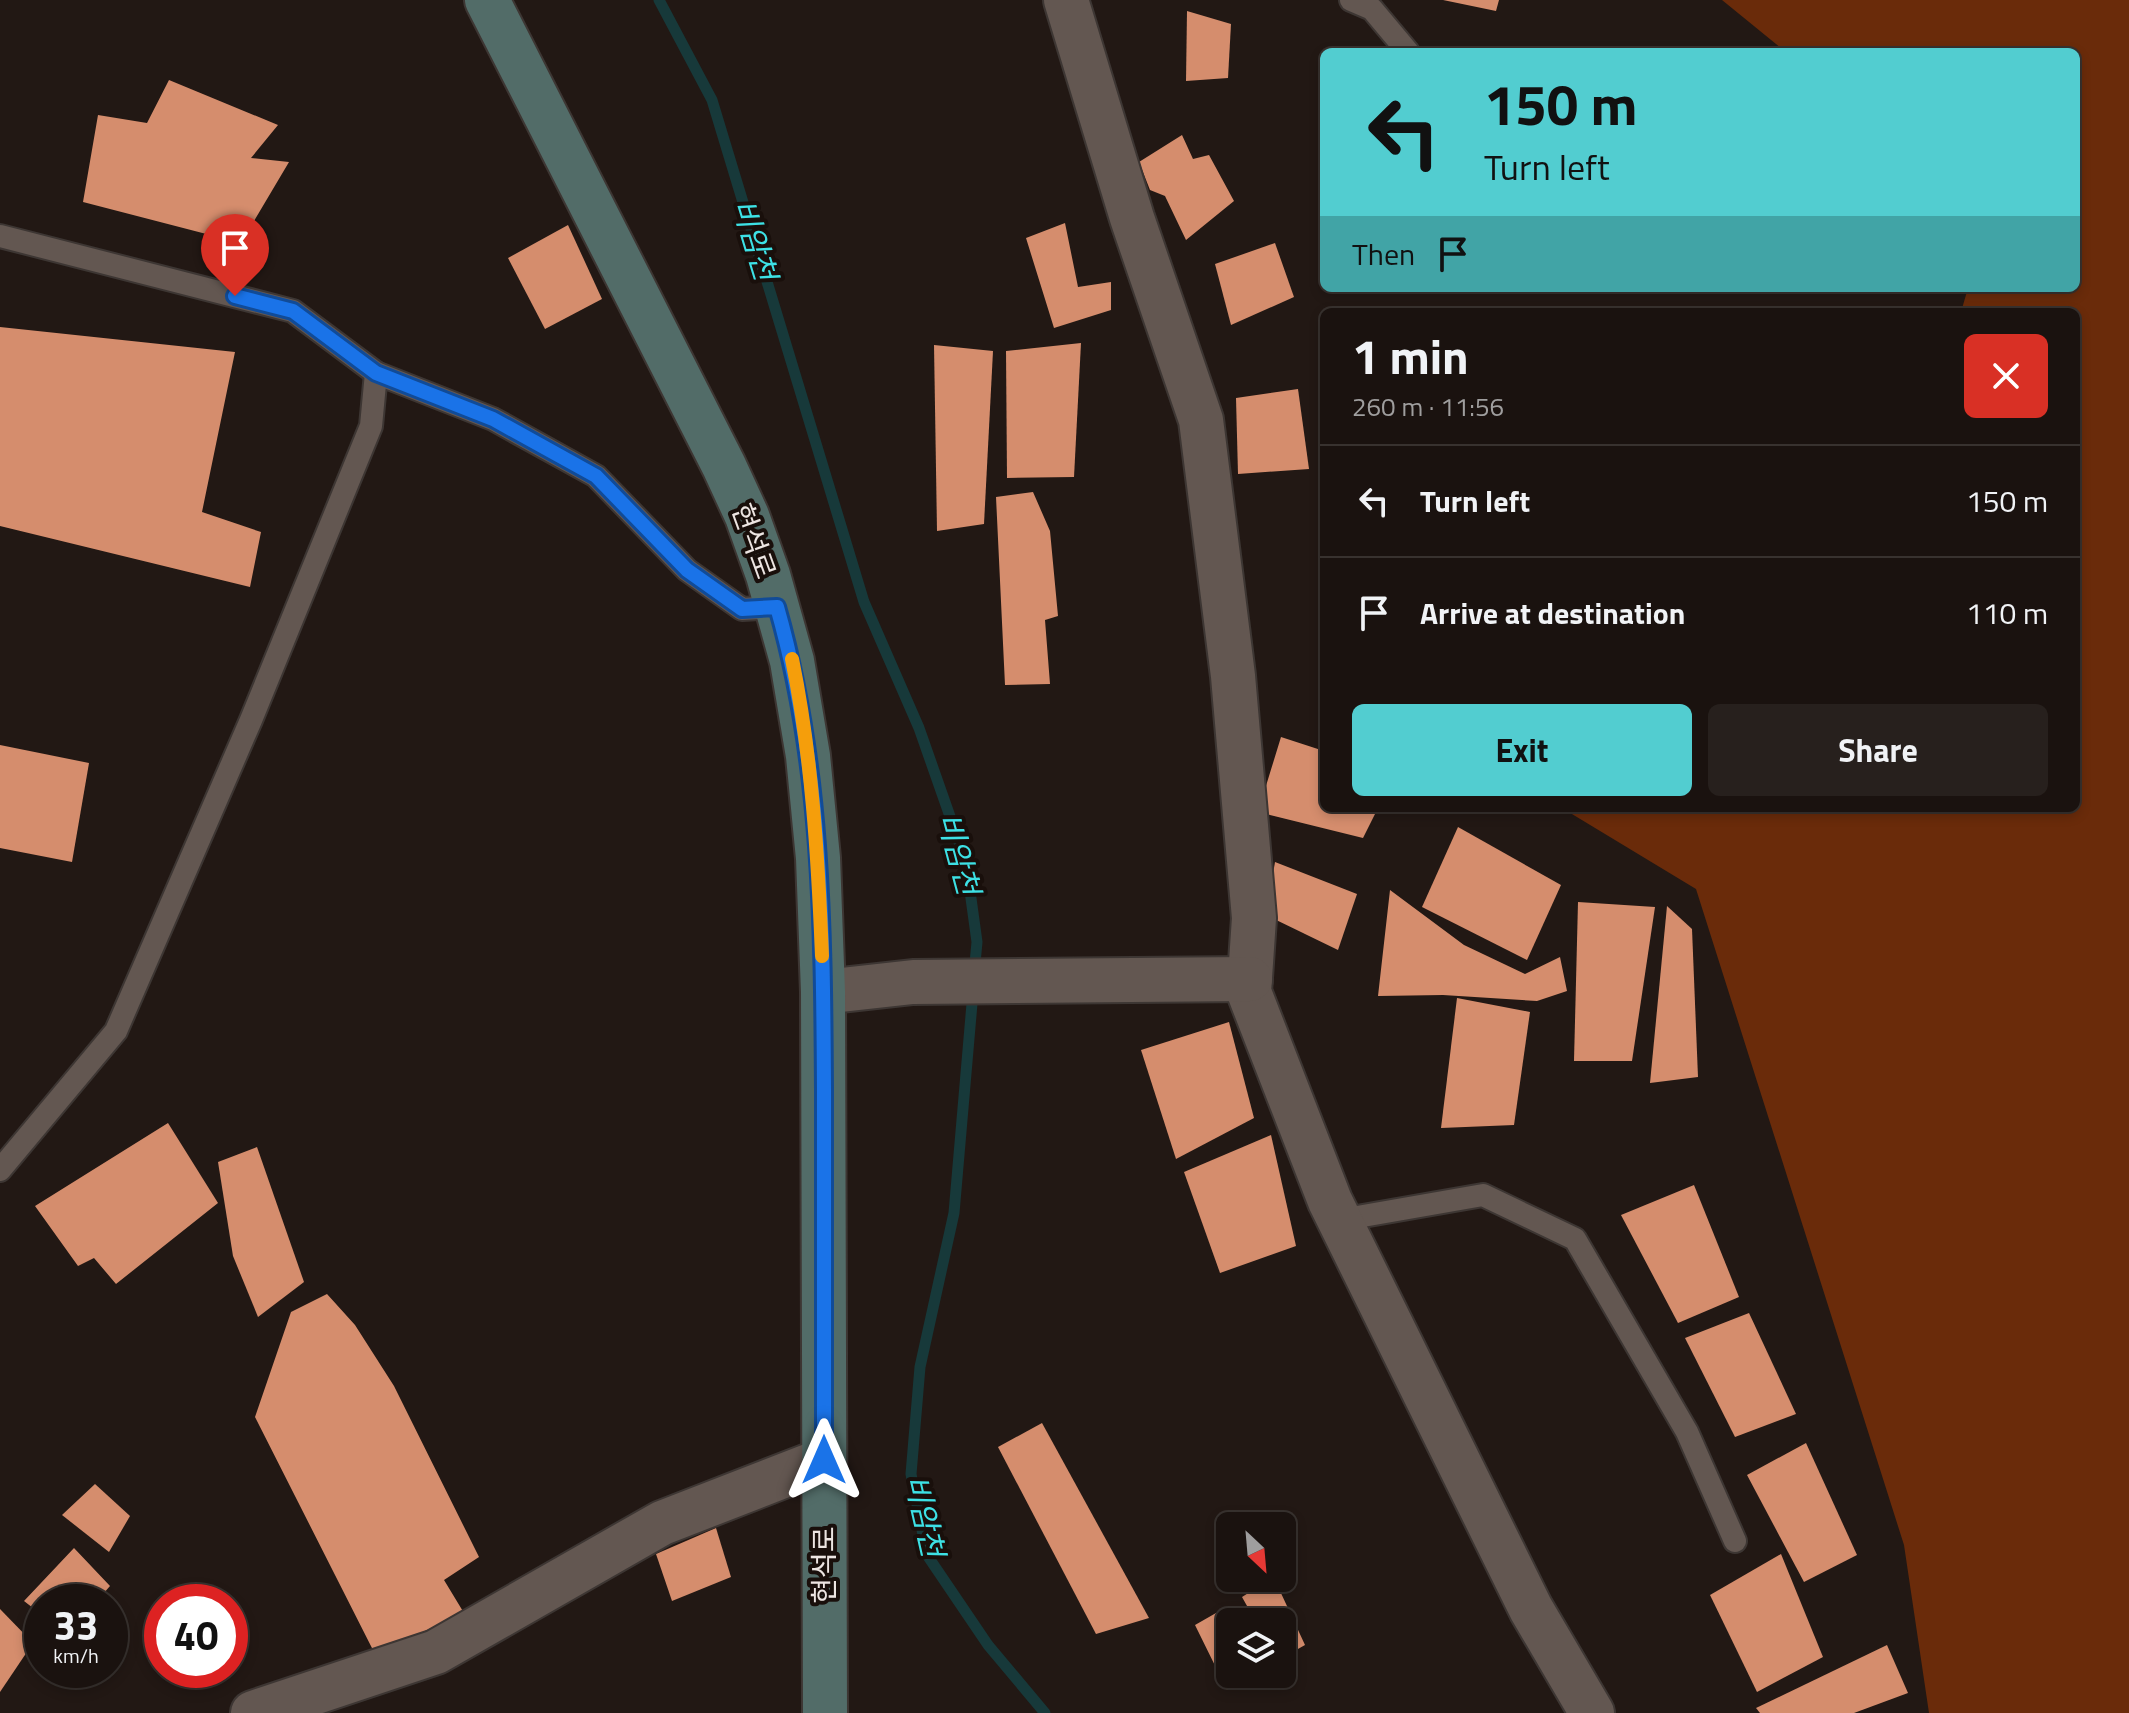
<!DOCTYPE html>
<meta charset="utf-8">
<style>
body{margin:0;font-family:"Titillium Web","Noto Sans KR",sans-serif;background:#27201d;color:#f1f3f6;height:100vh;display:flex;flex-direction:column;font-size:30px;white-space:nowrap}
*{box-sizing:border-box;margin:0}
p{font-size:26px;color:#9f9e9e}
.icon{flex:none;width:44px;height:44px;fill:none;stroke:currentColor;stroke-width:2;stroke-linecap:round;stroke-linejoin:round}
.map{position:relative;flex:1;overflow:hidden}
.sheet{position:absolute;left:1320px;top:308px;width:760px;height:504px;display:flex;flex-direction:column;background:#1a120f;border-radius:12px;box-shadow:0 4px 12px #0003,0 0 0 2px #38322f}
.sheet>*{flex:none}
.banner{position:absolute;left:1320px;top:48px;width:760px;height:244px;border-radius:12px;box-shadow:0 4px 12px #0003,0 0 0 2px #38322f;background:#52cdd0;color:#111;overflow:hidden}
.needle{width:52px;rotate:154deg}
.buttons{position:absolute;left:1216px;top:1512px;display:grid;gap:16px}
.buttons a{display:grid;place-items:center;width:80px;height:80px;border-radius:12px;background:#1a120f;box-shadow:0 4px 12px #0003,0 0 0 2px #38322f;font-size:40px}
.speed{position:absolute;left:24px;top:1584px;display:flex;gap:16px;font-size:40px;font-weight:700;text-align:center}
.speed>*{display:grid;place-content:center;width:104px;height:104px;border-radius:50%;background:#1a120f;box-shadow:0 4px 12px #0003,0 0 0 2px #38322f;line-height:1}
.speed small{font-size:20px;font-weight:400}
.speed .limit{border:12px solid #d22;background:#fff;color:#111}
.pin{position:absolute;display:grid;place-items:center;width:68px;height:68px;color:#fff;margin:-82px -34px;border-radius:50% 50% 50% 0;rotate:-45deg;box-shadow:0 0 8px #0007}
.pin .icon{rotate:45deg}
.me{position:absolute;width:88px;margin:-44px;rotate:0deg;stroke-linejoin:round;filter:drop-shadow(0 0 6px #0008)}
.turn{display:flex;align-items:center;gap:28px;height:168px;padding:0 32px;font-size:36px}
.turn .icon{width:104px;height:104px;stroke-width:2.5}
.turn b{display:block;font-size:56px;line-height:68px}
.then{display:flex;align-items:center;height:76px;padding:0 32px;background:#0003;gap:16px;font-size:30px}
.round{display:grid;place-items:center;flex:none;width:84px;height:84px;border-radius:12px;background:#27201d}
.summary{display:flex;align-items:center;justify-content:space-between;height:136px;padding:0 32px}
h1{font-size:48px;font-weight:700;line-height:60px}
.button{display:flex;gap:16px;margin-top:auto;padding:16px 32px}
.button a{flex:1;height:92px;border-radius:12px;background:#52cdd0;color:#111;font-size:32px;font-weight:700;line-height:92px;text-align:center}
.button a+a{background:#27201d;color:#f1f3f6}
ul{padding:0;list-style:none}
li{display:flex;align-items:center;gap:24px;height:112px;padding:0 32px;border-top:2px solid #38322f}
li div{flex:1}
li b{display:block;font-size:30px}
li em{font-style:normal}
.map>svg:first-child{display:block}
</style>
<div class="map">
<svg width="2129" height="1713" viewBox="0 0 2129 1713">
<rect width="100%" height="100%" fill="#221814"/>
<!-- forest -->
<polygon fill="#6a2b0a" points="1722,0 2129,0 2129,1713 1929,1713 1904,1545 1696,889 1562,808 2076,808 2076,312 1961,312 1968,288 2076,288 2076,52 1786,52"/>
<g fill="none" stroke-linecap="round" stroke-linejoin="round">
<!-- stream -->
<g stroke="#17393a" stroke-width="11">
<polyline points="659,0 712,100 864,602 919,728 966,862 977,942 974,974"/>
<polyline points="973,992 954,1213 920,1367 911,1474 927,1555 988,1645 1045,1713"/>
</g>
</g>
<!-- building -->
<g fill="#d58d6d">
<polygon points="1443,0 1499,0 1496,11"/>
<polygon points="1187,11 1231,24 1228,78 1186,81"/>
<polygon points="169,80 278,125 251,158 289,162 241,243 83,202 98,115 147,123"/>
<polygon points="1182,135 1193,159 1209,155 1234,201 1186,240 1165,196 1150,190 1139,162"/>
<polygon points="1065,223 1078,287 1111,282 1111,310 1054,328 1026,238"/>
<polygon points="568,225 602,299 545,329 508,258"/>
<polygon points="1275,243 1294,297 1231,325 1215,264"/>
<polygon points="0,327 235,352 202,512 261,532 250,587 0,526"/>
<polygon points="1081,343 1074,477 1007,478 1006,351"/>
<polygon points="934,345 993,351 984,524 937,531"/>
<polygon points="1298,389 1309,469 1238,474 1236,398"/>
<polygon points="1033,492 1050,531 1058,616 1045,620 1050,684 1005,685 996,497"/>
<polygon points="1281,737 1324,751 1324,808 1378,808 1363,838 1258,812"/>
<polygon points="0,745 89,763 72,862 0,848"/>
<polygon points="1458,827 1561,885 1527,960 1422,907"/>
<polygon points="1275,862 1357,894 1338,950 1266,915"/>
<polygon points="1390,890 1464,945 1525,974 1560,957 1567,991 1537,1001 1443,995 1378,996"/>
<polygon points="1578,902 1655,907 1632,1061 1574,1061"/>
<polygon points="1667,906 1692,929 1698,1077 1650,1083"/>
<polygon points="1457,998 1530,1012 1514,1125 1441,1128"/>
<polygon points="1229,1022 1254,1118 1176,1159 1141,1050"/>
<polygon points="168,1123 218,1203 116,1284 94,1258 78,1266 35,1206"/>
<polygon points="1271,1135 1296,1246 1220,1273 1184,1172"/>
<polygon points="257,1147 304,1282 258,1317 233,1256 218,1162"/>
<polygon points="1694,1185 1739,1297 1678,1323 1621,1215"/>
<polygon points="327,1294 355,1325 394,1386 479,1557 444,1580 464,1613 375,1654 255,1417 291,1312"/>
<polygon points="1749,1313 1796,1414 1735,1437 1685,1338"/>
<polygon points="1042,1423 1149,1618 1096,1634 998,1447"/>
<polygon points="1806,1443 1857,1555 1804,1582 1747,1475"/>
<polygon points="95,1484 130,1516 109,1552 62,1515"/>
<polygon points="716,1528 731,1577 672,1601 656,1554"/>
<polygon points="74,1548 110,1586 96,1602 42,1602 42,1615 24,1601"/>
<polygon points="1781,1554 1823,1657 1757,1692 1710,1595"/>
<polygon points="1272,1578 1274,1578 1305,1645 1282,1658 1282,1622 1256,1622 1242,1597"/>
<polygon points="0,1609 33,1643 0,1692"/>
<polygon points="1216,1613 1230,1637 1230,1674 1255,1674 1227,1690 1195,1625"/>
<polygon points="1887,1645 1908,1693 1854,1713 1760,1713 1756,1708"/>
</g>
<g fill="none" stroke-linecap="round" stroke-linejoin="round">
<!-- lane casing -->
<g stroke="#3d3633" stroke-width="26">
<g id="lane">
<polyline points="1351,0 1372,9 1408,52"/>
<polyline points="0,236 293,311 376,373"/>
<polyline points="0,1170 116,1031 251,720 371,426 376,373 493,419 596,476 687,570 742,609 777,607"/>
<polyline points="1340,1220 1483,1195 1575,1239 1687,1432 1735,1541"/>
</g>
</g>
<!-- street casing -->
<g stroke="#3d3633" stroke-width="48">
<g id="street">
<polyline points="1066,0 1132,218 1201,420 1233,676 1254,918 1249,992 1330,1201 1531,1609 1592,1713"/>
<polyline points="823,992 913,982 1250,979"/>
<polyline points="253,1713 436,1652 662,1523 824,1460"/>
</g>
</g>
<!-- secondary casing -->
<g stroke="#3d3633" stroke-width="48">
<polyline id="secondary" points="487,0 724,466 747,516 768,575 792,661 808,756 818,858 823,992 825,1713"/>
</g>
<!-- lane -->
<use href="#lane" stroke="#635751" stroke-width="22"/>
<!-- street -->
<use href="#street" stroke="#635751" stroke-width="44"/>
<!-- secondary -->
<use href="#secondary" stroke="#526c68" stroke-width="44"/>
</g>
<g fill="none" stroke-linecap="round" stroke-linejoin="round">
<!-- route casing -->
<g stroke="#114b97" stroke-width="20">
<path id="route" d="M 235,296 L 293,311 L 376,373 L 493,419 L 596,476 L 687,570 L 742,609 L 777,607 C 822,764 823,927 824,1089 C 824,1213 824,1336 824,1460"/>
</g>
<!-- route -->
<use href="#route" stroke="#1a73e8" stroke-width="14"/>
<!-- slow -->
<path stroke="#f59e0b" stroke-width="14" d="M 792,659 C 812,757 818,856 822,956"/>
</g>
<g text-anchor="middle" stroke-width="8" stroke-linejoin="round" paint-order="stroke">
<!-- street labels -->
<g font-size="28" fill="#ede5e2" stroke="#190f0b">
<text transform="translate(754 541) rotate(70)" y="10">현석로</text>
<text transform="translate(824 1565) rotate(-90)" y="10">현석로</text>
</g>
<!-- water labels -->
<g font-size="30" font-style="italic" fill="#3de1e5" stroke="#190f0b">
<text transform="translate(754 240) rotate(73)" y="10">비암천</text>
<text transform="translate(958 854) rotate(75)" y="10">비암천</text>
<text transform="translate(924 1516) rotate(77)" y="10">비암천</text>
</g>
</g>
</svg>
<div class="buttons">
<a><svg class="needle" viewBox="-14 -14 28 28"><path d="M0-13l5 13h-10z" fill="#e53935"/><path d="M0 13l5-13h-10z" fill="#9f9e9e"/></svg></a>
<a><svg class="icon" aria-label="layers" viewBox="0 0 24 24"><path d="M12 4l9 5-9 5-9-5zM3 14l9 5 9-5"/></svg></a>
</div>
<div class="speed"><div>33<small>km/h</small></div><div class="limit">40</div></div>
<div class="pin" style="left:235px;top:296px;background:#d93025"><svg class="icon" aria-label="arrive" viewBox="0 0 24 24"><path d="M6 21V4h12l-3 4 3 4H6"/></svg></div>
<svg class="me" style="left:824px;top:1460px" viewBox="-20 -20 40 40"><path d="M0-17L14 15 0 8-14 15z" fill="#1a73e8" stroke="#fff" stroke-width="4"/></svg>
<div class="banner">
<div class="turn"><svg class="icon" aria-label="left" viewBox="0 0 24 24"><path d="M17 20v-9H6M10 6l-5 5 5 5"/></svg><div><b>150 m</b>Turn left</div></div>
<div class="then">Then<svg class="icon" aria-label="arrive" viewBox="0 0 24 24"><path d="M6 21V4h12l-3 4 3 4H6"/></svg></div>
</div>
<section class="sheet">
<div class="summary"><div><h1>1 min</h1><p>260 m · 11:56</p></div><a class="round" style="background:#d93025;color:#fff"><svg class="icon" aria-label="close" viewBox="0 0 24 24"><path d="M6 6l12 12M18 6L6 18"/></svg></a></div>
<ul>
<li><svg class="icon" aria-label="left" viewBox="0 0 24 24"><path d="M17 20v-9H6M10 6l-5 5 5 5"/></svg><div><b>Turn left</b></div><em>150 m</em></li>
<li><svg class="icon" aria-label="arrive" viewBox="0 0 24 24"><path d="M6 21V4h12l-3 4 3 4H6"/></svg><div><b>Arrive at destination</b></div><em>110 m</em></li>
</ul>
<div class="button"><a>Exit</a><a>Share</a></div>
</section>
</div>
